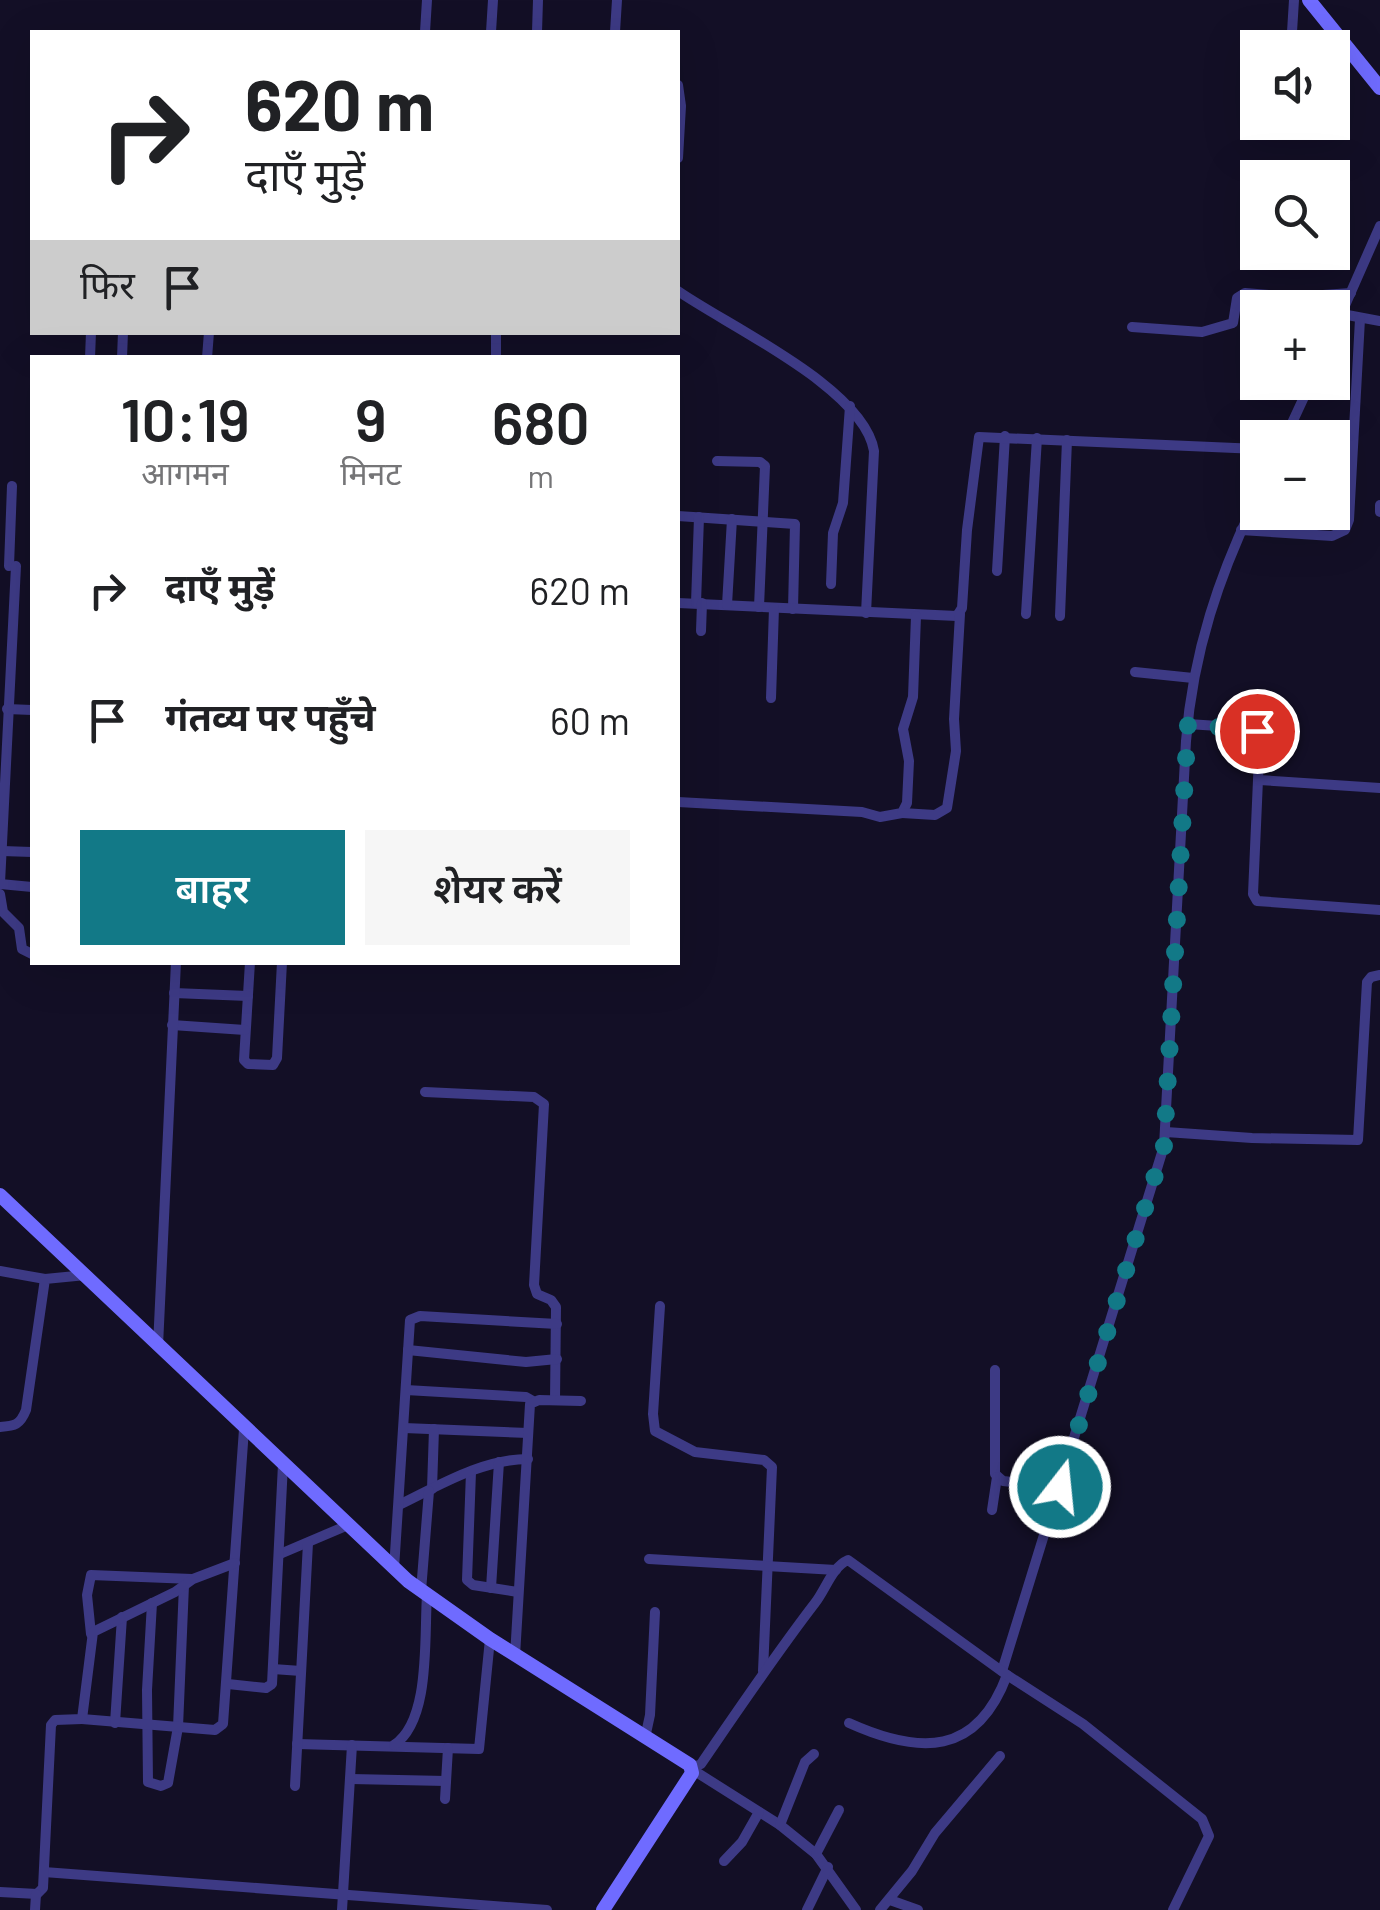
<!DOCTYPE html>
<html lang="hi">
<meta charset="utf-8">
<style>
body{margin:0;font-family:Barlow,"Noto Sans Devanagari",sans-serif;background:#f6f6f6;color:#202124;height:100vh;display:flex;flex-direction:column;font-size:38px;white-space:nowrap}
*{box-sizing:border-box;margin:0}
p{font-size:32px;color:#757577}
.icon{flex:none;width:55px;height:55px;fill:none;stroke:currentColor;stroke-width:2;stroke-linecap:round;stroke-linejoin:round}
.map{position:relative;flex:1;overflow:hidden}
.details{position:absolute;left:30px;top:355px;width:650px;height:610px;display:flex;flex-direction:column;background:#fff;border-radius:0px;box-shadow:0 10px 40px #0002}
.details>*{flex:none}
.guide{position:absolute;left:30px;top:30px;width:650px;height:305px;border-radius:0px;box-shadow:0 10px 40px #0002;background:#fff;color:#202124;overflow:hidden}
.tools{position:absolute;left:1240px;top:30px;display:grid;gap:20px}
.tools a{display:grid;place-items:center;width:110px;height:110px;border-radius:0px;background:#fff;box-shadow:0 10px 40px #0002;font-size:50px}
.pin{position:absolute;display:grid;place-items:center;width:85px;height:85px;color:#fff;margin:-42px;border:5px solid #fff;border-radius:50%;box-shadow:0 2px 10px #0007}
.me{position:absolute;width:110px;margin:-55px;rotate:16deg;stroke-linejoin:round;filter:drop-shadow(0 0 8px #0008)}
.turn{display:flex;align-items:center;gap:35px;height:210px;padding:0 50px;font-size:45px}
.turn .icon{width:130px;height:130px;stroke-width:2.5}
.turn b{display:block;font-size:70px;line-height:85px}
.then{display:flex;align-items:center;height:95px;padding:0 50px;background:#0003;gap:20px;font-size:38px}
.eta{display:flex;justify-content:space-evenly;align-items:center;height:170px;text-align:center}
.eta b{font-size:60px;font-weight:600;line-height:70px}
.cta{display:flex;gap:20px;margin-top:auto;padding:20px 50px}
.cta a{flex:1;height:115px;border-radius:0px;background:#127987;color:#fff;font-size:40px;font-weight:600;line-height:115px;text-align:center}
.cta a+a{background:#f6f6f6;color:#202124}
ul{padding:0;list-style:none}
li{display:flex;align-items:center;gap:30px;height:130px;padding:0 50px}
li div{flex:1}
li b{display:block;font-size:38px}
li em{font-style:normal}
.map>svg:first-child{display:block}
</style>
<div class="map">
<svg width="1380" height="1910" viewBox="0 0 1380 1910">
<rect width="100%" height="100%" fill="#130f26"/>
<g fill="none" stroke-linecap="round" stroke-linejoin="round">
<!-- street -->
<g stroke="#3d3a85" stroke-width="10">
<polyline points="425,32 427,0"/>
<polyline points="491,32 493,0"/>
<polyline points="537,32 538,0"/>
<polyline points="615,32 617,0"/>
<polyline points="1291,48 1294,0"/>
<polyline points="678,85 681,106 678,158"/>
<path d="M 678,291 C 728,326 864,388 874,451 L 866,613"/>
<polyline points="1342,314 1380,321"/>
<polyline points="1132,327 1202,332 1233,323 1237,298 1245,293 1295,297 1351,293"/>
<polyline points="496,332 496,358"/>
<polyline points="1332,335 1380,226"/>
<polyline points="90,358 91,332"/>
<polyline points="122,358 123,332"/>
<polyline points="207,358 209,332"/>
<polyline points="1285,438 1311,382"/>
<polyline points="717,461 760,462 765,466 759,607"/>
<polyline points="1380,512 1380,505"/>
<polyline points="678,516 795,524 793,609"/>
<polyline points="1241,530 1332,536 1345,530 1349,520 1360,319"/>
<polyline points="9,566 12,486"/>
<polyline points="997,571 1005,436"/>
<polyline points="831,584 833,533 843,503 850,406"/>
<polyline points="678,603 957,616 962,608 967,530 979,437 1258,449"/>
<polyline points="696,603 699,517"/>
<polyline points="727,605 732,519"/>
<polyline points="1026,614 1037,438"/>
<polyline points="1060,616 1067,440"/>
<polyline points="701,631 702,603"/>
<polyline points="1135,672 1193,678"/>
<polyline points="771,698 774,608"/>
<polyline points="7,709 32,710"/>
<polyline points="1188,724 1248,728 1260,734 1253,894 1257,901 1380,910"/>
<polyline points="1259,780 1380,788"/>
<polyline points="678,802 862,812 880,817 902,813 907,803 909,761 903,729 913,697 916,616"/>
<polyline points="902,813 935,815 947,808 956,751 954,719 960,614"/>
<polyline points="2,851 32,852"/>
<polyline points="0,883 16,566"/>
<polyline points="0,884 32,887"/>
<polyline points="0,894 3,912 19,928 22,949 32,954"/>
<polyline points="250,962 244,1060 248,1064 273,1065 277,1058 282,962"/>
<polyline points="174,993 248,996"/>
<polyline points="172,1025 245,1030"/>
<polyline points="425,1092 534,1097 544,1104 534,1285 537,1294 551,1300 556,1307 555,1400"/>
<polyline points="1166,1132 1252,1138 1358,1140 1367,982 1371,977 1380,975"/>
<polyline points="0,1271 45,1279"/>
<polyline points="660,1306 653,1414 655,1431 695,1452 764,1460 772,1467 763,1671"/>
<polyline points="158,1346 176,962"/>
<polyline points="408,1350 526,1362 557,1359"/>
<polyline points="995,1370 995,1474 1003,1481 1059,1487"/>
<polyline points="406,1390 526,1397 533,1401"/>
<path d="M 0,1427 C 15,1426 20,1425 26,1410 L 45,1279 L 86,1275"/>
<polyline points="404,1428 528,1433"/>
<polyline points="471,1472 467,1580 473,1585 518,1592"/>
<polyline points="432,1489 434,1429"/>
<path d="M 401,1504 C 440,1485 483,1459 528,1459"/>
<polyline points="992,1510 997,1477"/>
<polyline points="280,1554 346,1526"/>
<polyline points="649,1559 836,1570"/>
<polyline points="394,1569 410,1320 420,1316 557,1324"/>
<polyline points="491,1588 499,1462"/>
<polyline points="421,1591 429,1491"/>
<polyline points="152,1603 147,1690 148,1782 161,1786 168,1783 178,1727 184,1585"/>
<polyline points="91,1634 87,1595 91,1575 192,1579"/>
<polyline points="515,1656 530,1404 539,1400 581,1401"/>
<polyline points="273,1669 301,1671"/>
<path d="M 1002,1671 L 1164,1146 L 1186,741 C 1193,652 1219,575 1258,495"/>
<polyline points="228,1684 266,1688 272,1684 283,1464"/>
<polyline points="82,1719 215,1730 223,1724 244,1429"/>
<polyline points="115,1723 122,1617"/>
<path d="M 849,1723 C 920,1755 977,1756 1007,1675"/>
<polyline points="645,1738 650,1715 655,1612"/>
<polyline points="297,1744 479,1749 490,1639"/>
<path d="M 394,1745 C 431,1721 424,1637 427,1595"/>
<path d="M 692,1768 L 701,1764 C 738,1710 775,1655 815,1603 C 826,1589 832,1567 848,1560 L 1007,1675 L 1083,1724 L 1202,1819 L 1209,1836 L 1173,1910"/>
<polyline points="693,1770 780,1825 816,1854 856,1910"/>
<polyline points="351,1779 446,1781"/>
<polyline points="295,1786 308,1543"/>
<polyline points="445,1799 448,1748"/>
<polyline points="780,1825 805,1762 814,1754"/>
<polyline points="816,1854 839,1810"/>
<polyline points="724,1861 742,1842 759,1812"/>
<polyline points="44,1872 547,1910"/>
<polyline points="0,1892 37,1894 43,1888 51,1725 55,1720 82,1719 93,1632 175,1592 193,1579 235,1563"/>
<polyline points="890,1900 918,1910"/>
<polyline points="35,1910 36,1894"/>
<polyline points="342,1910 352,1745"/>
<polyline points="807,1910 828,1867"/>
<polyline points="880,1910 912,1871 935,1833 1000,1756"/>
</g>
<!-- secondary -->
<g stroke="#6f6bff" stroke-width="14">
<polyline points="1309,0 1380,88"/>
<polyline points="0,1195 408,1581 490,1639 690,1765 692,1773 603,1910"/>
</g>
</g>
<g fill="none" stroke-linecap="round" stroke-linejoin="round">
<!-- route -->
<polyline stroke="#127987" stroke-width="18" stroke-dasharray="0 32.4" points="1060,1487 1164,1146 1188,724 1257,731"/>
</g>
</svg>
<div class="tools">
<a><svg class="icon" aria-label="sound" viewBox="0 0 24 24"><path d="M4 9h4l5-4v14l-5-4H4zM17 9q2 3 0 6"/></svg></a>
<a><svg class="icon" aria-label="search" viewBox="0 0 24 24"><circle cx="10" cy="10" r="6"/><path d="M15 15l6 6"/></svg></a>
<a>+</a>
<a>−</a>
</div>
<div class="pin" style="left:1257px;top:731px;background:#d93025"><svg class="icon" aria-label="arrive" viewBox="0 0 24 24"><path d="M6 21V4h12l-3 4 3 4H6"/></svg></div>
<svg class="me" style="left:1060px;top:1487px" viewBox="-20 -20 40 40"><circle r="17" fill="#127987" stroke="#fff" stroke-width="3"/><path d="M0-11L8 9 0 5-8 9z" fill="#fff"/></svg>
<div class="guide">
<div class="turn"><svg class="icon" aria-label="right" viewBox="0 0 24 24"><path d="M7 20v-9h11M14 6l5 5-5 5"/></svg><div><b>620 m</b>दाएँ मुड़ें</div></div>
<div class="then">फिर<svg class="icon" aria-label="arrive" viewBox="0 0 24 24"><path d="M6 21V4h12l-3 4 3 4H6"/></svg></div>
</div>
<section class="details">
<div class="eta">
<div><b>10:19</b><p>आगमन</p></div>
<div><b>9</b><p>मिनट</p></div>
<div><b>680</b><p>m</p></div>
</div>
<ul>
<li><svg class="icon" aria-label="right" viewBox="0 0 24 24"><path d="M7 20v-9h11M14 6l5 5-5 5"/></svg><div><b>दाएँ मुड़ें</b></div><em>620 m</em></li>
<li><svg class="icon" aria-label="arrive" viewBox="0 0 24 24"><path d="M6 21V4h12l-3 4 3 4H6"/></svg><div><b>गंतव्य पर पहुँचे</b></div><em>60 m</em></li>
</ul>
<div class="cta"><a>बाहर</a><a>शेयर करें</a></div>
</section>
</div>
